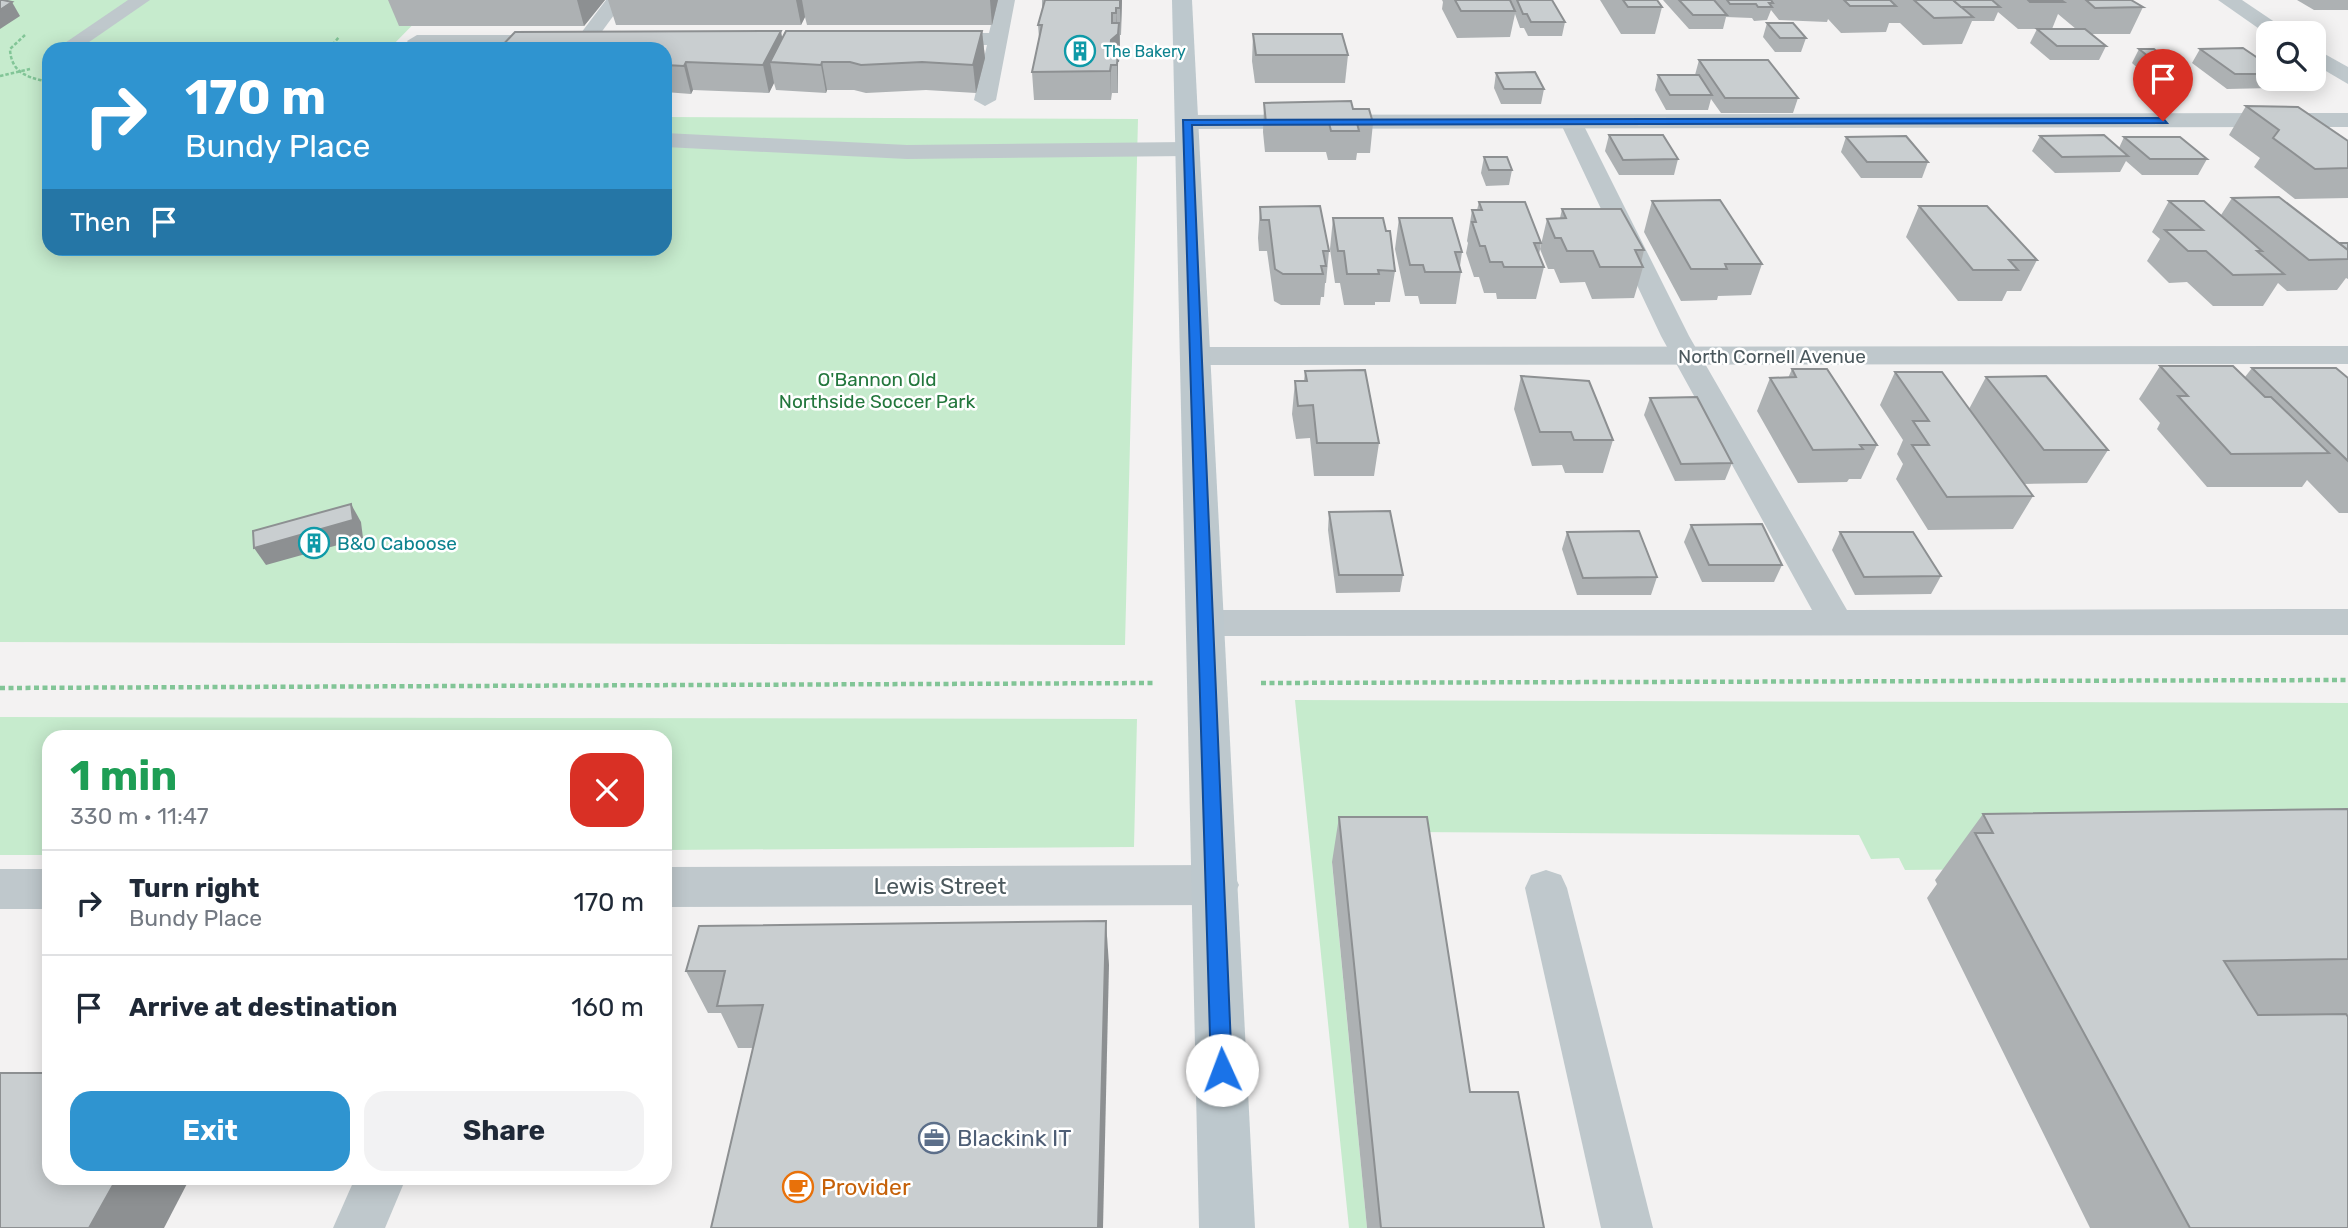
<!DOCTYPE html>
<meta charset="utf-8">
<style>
body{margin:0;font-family:Rubik,sans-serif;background:#f2f2f3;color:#1f2937;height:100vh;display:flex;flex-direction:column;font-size:26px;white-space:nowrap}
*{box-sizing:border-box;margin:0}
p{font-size:23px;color:#747a83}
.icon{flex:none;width:38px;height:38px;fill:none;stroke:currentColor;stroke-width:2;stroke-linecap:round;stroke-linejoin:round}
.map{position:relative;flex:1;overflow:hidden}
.drawer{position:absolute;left:42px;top:730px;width:630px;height:455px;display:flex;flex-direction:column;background:#fff;border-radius:21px;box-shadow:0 4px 18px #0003}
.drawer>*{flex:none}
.banner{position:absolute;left:42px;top:42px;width:630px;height:214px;border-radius:21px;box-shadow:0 4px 18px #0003;background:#2f94d0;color:#fff;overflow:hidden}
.tools{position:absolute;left:2256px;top:21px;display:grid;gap:14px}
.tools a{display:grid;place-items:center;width:70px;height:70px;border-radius:14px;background:#fff;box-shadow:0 4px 18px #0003;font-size:35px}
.pin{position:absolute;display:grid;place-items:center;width:60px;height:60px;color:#fff;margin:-72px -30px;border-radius:50% 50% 50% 0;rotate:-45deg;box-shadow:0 0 7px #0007}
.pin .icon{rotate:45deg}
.me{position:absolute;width:77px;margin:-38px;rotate:358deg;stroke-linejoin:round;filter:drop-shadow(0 0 5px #0008)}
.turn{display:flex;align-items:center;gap:24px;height:147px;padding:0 28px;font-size:32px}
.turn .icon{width:91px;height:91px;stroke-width:2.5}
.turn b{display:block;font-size:49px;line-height:60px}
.then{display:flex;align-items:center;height:66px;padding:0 28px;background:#0003;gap:14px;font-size:26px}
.round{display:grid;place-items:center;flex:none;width:74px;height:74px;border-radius:21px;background:#f2f2f3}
.headline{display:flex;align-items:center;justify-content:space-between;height:119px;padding:0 28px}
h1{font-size:42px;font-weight:700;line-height:52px;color:#1e9e55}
.button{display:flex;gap:14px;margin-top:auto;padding:14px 28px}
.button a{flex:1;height:80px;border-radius:21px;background:#2f94d0;color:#fff;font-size:28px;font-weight:700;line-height:80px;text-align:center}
.button a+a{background:#f2f2f3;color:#1f2937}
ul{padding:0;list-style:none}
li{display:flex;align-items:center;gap:21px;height:105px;padding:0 28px;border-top:2px solid #e0e1e3}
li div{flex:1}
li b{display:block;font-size:26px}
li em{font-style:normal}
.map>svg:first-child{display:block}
</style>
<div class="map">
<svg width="2348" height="1228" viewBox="0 0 2348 1228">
<rect width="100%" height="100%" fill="#f3f2f2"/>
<!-- green -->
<g fill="#c6ebcd">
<polygon points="0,0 437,0 389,49 49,49 49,248 665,248 665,117 1138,119 1125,645 0,642"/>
<polygon points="1295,700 2348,703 2348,866 1905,870 1899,858 1871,859 1859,835 1412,832 1332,863 1367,1228 1349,1228"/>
<polygon points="0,717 1137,719 1134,847 665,850 665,737 49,737 49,855 0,855"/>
</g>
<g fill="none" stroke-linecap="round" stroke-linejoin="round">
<!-- path-far1 -->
<g stroke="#82c597" stroke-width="2.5" stroke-dasharray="3.5 2" stroke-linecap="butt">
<path d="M 25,35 L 10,49 C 11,71 25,77 45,81"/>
<polyline points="329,49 339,37"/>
<polyline points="0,76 30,69"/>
</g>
<!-- path -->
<g stroke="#82c597" stroke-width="4.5" stroke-dasharray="5 3.5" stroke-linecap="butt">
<polyline points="1261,683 2348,680"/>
<polyline points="0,688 1154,683"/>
</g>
<!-- lane -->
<g fill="#bfc8cc" fill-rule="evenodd">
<polygon points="128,0 150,0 79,49 56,49"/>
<polygon points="606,0 625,0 592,45 578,45 575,41"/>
<polygon points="997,0 1015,0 996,100 985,106 974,100 987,45 935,45 925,39 935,33 989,33"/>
<polygon points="417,35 553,35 563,41 553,47 410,45 407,41"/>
<polygon points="1571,115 1582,122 1689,336 1847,610 2348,609 2348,635 1206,636 1194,632 1188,623 1194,614 1206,610 1812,610 1661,336 1560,122"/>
<polygon points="665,133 907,145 1188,142 1199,149 1188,156 907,159 665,147"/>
<polygon points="1546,870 1561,875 1567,888 1653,1228 1601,1228 1525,888 1531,875"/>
<polygon points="355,1178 406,1178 385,1228 333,1228"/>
</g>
<!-- street -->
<g fill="#bfc8cc" fill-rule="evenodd">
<polygon points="2218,0 2242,0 2291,33 2268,35"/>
<polygon points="2314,48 2348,67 2348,84 2314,64"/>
<polygon points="2348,113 2348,127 1187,129 1179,127 1175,122 1179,117 1187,115"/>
<polygon points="2348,346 2348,364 1196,365 1185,363 1181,356 1185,349 1196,347"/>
<polygon points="1216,865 1232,871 1239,885 1232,899 1216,905 665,907 665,867"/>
<rect x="0" y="869" width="49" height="40"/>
</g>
<!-- secondary -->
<polygon fill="#bdc8cd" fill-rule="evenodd" points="1172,0 1192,0 1255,1228 1199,1228"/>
</g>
<!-- wall -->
<g fill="#adb1b3">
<polygon points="388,0 605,0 584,26 399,26"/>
<polygon points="608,0 998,0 992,25 807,25 805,17 801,25 616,25"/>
<polygon points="1042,0 1122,0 1121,23 1121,35 1120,35 1120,50 1119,62 1118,62 1118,93 1112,93 1111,100 1034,100 1032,72 1039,38 1038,25 1042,10"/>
<polygon points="1442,0 1552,0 1565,22 1562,36 1528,36 1524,28 1520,28 1515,14 1510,37 1457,38 1442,9 1443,2"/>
<polygon points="1600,0 1657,0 1662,7 1655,34 1621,34"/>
<polygon points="1663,0 2131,0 2143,7 2130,34 2092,34 2106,46 2099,60 2050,60 2030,43 2037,29 2076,29 2058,14 2052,29 2018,29 1998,12 1994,21 1972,21 1962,44 1923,45 1900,23 1889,23 1886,32 1841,33 1828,19 1827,22 1779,20 1771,10 1767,20 1754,21 1752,18 1726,17 1723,29 1689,29"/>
<polygon points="2297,0 2348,0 2348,10 2314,10"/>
<polygon points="1767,23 1806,38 1801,52 1775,52 1763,37"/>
<polygon points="982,31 985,58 976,93 926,90 866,93 854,90 827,90 826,93 776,90 774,83 769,93 693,90 691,94 665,92 665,49 782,39"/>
<polygon points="1253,34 1348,55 1345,83 1255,83 1252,61"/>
<polygon points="2139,49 2165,58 2157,72 2142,72 2132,63"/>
<polygon points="2200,49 2268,65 2268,79 2278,79 2272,88 2227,89 2192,63"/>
<polygon points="1699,60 1798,98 1793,113 1721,113 1711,99 1708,110 1666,110 1655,90 1658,75 1695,75"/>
<polygon points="1496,73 1544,89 1541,104 1501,104 1494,88"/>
<polygon points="1264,103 1353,109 1373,123 1370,153 1357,153 1356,160 1328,160 1326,152 1265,152 1263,132"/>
<polygon points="2246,106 2348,141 2348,198 2295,199 2254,167 2260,158 2229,135"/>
<polygon points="1609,135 1678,159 1674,175 1619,175 1605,151"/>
<polygon points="2040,136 2119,148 2124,137 2207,159 2198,175 2142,175 2126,161 2120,172 2055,173 2032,151"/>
<polygon points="1846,137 1928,162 1922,178 1861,178 1841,152"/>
<polygon points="1484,157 1512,170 1509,185 1486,186 1481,173"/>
<polygon points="2232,198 2339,243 2348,243 2348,279 2346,278 2337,290 2287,291 2278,283 2263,306 2213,306 2187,282 2169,283 2147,261 2160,239 2152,232 2169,201 2221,215"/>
<polygon points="1652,201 1762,264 1751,295 1718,296 1717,300 1681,301 1644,232"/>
<polygon points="1479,202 1541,243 1539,255 1544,267 1536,299 1497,299 1496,293 1484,293 1479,277 1474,277 1466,253 1468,243 1467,241 1472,210 1477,210"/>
<polygon points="1919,206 2037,260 2021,291 2007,291 2002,301 1958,301 1906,237"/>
<polygon points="1260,207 1329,251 1326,283 1325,283 1324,297 1321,297 1320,305 1281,305 1274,301 1267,251 1259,251 1258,238"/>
<polygon points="1562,209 1644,250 1641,263 1643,267 1634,298 1592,299 1585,282 1560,283 1554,269 1548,269 1540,249 1547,219 1560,218"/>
<polygon points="1333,218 1395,271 1390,302 1375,302 1375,305 1344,305 1340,283 1335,283 1330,249"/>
<polygon points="1399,218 1462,252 1460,266 1461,272 1456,304 1420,304 1418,296 1405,296 1395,249"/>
<polygon points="2160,366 2245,377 2252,368 2348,378 2348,513 2339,513 2307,480 2302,487 2207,487 2157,429 2160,423 2139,399"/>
<polygon points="1792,369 1877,445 1861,479 1849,479 1847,482 1798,483 1757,411 1770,378 1788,378"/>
<polygon points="1305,371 1379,443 1374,476 1314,476 1310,438 1296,439 1292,414 1295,381 1304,381"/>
<polygon points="1895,372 1969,409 1986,377 2108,450 2087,483 2024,484 2033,496 2013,529 1928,530 1896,479 1903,464 1897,454 1903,440 1880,405"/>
<polygon points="1521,376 1613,440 1603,473 1565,473 1562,465 1532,466 1514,409"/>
<polygon points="1650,398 1732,463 1725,480 1675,481 1644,415"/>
<polygon points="1329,512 1403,575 1400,592 1336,593 1328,530"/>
<polygon points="1691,525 1782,565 1774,582 1702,582 1684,542"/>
<polygon points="1567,532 1657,577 1651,595 1577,595 1562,549"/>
<polygon points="1840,532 1941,576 1931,594 1855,595 1832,550"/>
<polygon points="2348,809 2348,1228 2090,1228 1927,898 1937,884 1935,880 1983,814"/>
<polygon points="1339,817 1470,1092 1544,1228 1367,1228 1332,862"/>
<polygon points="1109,965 753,1048 738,1048 721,1013 708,1013 686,971"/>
</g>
<!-- shaded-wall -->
<g fill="#8d9092">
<polygon points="577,0 605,0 584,26"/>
<polygon points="796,0 802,0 805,17 801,25"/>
<polygon points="990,0 998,0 992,25"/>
<polygon points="1114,0 1122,0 1121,35 1120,8 1116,8 1117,35 1119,23 1120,50 1119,62 1118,62 1118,93 1117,63 1111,65 1111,100 1110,50 1112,13 1113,38 1116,36 1116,13 1115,14"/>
<polygon points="12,2 20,16 0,29 0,10"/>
<polygon points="781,31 786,59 770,62 774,83 769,93 763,65"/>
<polygon points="982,31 985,58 976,93 973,65"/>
<polygon points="686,62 693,90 691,94 684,66"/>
<polygon points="822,62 827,90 826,93 821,65"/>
<polygon points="351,504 361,522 363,538 266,565 254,548"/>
<polygon points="1106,921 1109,965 1103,1228 1098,1228"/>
<polygon points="117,1178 190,1178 164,1228 89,1228"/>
</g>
<!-- building -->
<g fill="#c9ced0" stroke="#8d9092" stroke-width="2">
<polygon points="0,0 3,0 12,2 0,10"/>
<polygon points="1045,0 1120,0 1120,8 1116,8 1116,13 1112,13 1112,23 1119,23 1118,34 1111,40 1110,50 1118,50 1117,65 1111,65 1110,71 1032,72 1042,25 1038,25"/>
<polygon points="1455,0 1510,0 1515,11 1461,11"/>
<polygon points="1517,0 1552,0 1565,22 1531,22 1527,14 1523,14"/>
<polygon points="1623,0 1657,0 1662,7 1628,7"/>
<polygon points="1679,0 1714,0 1727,15 1693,15"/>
<polygon points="1727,0 1771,0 1773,3 1769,3 1772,7 1758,7 1756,4 1730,4"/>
<polygon points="1844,0 1890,0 1896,6 1850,6"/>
<polygon points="1914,0 1953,0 1973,17 1934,18"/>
<polygon points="1953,0 1992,0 2000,7 1961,7"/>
<polygon points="2028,0 2061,0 2064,2 2030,2"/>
<polygon points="2086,0 2131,0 2143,7 2095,8"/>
<polygon points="1767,23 1793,23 1806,38 1780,38"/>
<polygon points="2037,29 2085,29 2106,46 2057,46"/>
<polygon points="781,31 763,65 686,62 684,66 665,65 665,49 499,49 515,32"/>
<polygon points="786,31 982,31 973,65 922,62 861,65 850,62 822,62 821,65 770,62"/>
<polygon points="1253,34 1342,34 1348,55 1256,55"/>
<polygon points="2243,48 2268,65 2268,74 2235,74 2200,49"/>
<polygon points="2139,49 2154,49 2165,58 2149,57"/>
<polygon points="1699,60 1768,60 1798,98 1725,98"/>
<polygon points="1535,72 1544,89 1504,89 1496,73"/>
<polygon points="1658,75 1699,75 1712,95 1670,95"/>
<polygon points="1351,101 1353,109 1369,109 1373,123 1357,123 1359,131 1331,131 1329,123 1266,123 1264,103"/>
<polygon points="2246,106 2298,107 2348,141 2348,168 2315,169 2273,138 2279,130"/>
<polygon points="1609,135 1663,135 1678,159 1623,160"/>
<polygon points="2104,135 2128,156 2062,157 2040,136"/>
<polygon points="1906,136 1928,162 1867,162 1846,137"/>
<polygon points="2124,137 2180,137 2207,159 2150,159"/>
<polygon points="1484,157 1507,157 1512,170 1489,170"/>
<polygon points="2279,197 2348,250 2348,259 2309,260 2232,198"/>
<polygon points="1720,200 1762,264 1725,264 1727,269 1691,269 1652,201"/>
<polygon points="2169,201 2204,201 2262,251 2257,251 2284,274 2233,275 2206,251 2188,251 2165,230 2203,230"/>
<polygon points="1479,202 1525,202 1541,243 1534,243 1544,267 1504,267 1502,262 1490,262 1485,246 1480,246 1472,222 1476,222 1472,210 1482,210"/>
<polygon points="1320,206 1329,251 1323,251 1326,266 1321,266 1323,274 1283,274 1275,269 1269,220 1261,220 1260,207"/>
<polygon points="1919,206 1987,206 2037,260 2009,260 2018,270 1973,270"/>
<polygon points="1562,209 1621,209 1644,250 1635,250 1643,267 1600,267 1593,251 1567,251 1561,238 1555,238 1547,219 1566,218"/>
<polygon points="1333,218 1383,218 1386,231 1390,231 1395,271 1378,270 1379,274 1347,274 1344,251 1338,251"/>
<polygon points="1399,218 1452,218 1462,252 1455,252 1461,272 1425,272 1423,265 1410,265"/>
<polygon points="2339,243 2348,243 2348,250"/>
<polygon points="2160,366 2233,366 2265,397 2271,397 2329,453 2231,454 2178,396 2188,396"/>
<polygon points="2252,368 2336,368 2348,378 2348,461"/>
<polygon points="1792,369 1827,369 1877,445 1860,445 1863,449 1813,450 1770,378 1796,377"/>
<polygon points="1365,370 1379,443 1317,443 1313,405 1298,406 1295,381 1307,381 1305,371"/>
<polygon points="1895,372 1942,372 2033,496 1947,497 1912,445 1929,445 1913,421 1929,421"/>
<polygon points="1521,376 1589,381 1613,440 1574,440 1571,432 1540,432"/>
<polygon points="2046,376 2108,450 2044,450 1986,377"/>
<polygon points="1697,397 1732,463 1681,464 1650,398"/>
<polygon points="351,504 353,520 254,548 253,531"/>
<polygon points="1390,511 1403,575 1339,575 1329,512"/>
<polygon points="1762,524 1782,565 1709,565 1691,525"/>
<polygon points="1639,531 1657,577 1583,578 1567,532"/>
<polygon points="1840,532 1913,532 1941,576 1864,577"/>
<polygon points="2348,809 2348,959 2224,961 2258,1015 2346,1014 2348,1017 2348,1228 2190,1228 1975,833 1993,833 1983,814"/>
<polygon points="1339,817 1427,817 1470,1092 1518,1092 1544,1228 1381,1228"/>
<polygon points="1106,921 1098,1228 711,1228 763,1005 717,1006 725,971 686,971 699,926"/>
<polygon points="0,1073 49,1073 49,1178 117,1178 89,1228 0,1228"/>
</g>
<!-- route -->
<polygon fill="#1a73e8" stroke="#114b97" stroke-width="2" points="2163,118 2167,123 1192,125 1232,1070 1229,1077 1222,1080 1214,1077 1211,1070 1183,120"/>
<!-- icons -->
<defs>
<g id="building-ring" transform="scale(1.575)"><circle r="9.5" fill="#fff" stroke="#0f9aa8" stroke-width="1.5"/><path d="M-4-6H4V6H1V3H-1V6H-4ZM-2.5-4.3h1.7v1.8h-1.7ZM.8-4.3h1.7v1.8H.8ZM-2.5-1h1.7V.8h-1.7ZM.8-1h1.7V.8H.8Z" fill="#0f9aa8"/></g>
<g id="office-ring" transform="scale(1.575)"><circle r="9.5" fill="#fff" stroke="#5c6f8a" stroke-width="1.5"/><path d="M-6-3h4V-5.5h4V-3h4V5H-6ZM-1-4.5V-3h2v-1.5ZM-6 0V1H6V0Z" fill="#5c6f8a"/></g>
<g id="cafe-ring" transform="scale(1.575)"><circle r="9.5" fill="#fff" stroke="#e8710a" stroke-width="1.5"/><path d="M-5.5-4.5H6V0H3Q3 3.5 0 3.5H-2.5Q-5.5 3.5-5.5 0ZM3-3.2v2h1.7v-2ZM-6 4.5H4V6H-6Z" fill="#e8710a"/></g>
</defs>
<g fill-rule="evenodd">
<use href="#building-ring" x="1080" y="51"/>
<use href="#building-ring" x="314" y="543"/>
<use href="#office-ring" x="934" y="1138"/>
<use href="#cafe-ring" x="798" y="1187"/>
</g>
<g text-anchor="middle" stroke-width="5" stroke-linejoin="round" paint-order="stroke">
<!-- far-culture labels -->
<g font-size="16" fill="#0d838f" stroke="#fff" text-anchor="start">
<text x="1103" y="57">The Bakery</text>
</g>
<!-- street labels -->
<g font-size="19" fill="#4b585d" stroke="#fff">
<text x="1772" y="363">North Cornell Avenue</text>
</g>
<!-- park labels -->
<g font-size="19" fill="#23773d" stroke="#fff">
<text x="877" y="386">O'Bannon Old<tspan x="877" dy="22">Northside Soccer Park</tspan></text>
</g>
<!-- culture labels -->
<g font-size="19" fill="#0d838f" stroke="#fff" text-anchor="start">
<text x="337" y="550">B&amp;O Caboose</text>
</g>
<!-- near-street labels -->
<g font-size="23" fill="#4b585d" stroke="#fff">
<text x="940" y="894">Lewis Street</text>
</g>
<!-- near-service labels -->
<g font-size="23" fill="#4e5e75" stroke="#fff" text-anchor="start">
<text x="957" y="1146">Blackink IT</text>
</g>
<!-- near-food labels -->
<g font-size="23" fill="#c56008" stroke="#fff" text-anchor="start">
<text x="821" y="1195">Provider</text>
</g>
</g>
</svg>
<div class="tools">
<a><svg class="icon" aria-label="search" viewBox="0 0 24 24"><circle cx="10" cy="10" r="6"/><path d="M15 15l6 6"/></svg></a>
</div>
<div class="pin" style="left:2163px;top:121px;background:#d93025"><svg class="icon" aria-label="arrive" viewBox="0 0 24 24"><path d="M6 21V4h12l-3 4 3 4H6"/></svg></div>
<svg class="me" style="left:1222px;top:1070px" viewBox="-20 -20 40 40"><circle r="19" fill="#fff"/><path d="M0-13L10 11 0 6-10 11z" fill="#1a73e8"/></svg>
<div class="banner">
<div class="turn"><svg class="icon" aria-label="right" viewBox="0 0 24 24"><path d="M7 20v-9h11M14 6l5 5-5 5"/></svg><div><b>170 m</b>Bundy Place</div></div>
<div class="then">Then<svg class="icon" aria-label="arrive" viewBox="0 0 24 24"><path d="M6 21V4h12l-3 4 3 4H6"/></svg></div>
</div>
<section class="drawer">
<div class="headline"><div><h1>1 min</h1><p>330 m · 11:47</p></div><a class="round" style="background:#d93025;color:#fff"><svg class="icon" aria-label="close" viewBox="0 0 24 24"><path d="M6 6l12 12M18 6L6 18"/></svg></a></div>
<ul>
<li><svg class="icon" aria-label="right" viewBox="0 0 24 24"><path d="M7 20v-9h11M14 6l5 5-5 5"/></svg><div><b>Turn right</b><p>Bundy Place</p></div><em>170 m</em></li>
<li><svg class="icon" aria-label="arrive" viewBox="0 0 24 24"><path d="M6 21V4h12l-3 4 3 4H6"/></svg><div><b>Arrive at destination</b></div><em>160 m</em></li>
</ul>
<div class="button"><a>Exit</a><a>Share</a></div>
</section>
</div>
